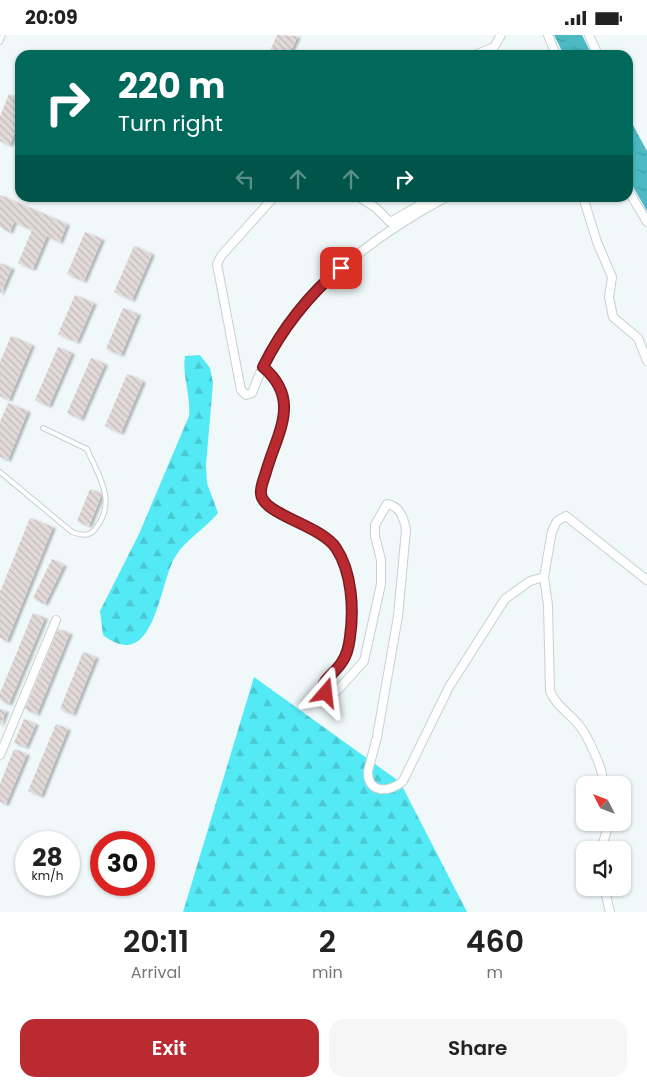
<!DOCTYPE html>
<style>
body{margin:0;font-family:Poppins,sans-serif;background:#f6f6f6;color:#222;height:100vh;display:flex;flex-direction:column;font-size:19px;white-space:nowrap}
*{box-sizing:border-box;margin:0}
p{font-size:16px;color:#767676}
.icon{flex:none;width:28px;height:28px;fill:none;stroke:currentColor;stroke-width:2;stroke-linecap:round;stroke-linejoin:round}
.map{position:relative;height:877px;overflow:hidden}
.side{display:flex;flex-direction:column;background:#fff;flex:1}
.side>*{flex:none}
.hud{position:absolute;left:15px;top:15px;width:618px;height:152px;border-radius:15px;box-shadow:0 1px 4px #0004;background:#00695c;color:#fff;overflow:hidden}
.needle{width:32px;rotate:312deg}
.buttons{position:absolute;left:576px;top:741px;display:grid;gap:10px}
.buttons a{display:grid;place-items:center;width:55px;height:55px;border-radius:10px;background:#fff;box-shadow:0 1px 4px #0004;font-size:25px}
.speed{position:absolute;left:15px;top:796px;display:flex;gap:10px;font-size:25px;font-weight:700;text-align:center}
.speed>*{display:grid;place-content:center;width:65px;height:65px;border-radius:50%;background:#fff;box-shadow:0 1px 4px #0004;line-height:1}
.speed small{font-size:12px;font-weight:400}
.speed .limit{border:8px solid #d22;background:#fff;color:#111}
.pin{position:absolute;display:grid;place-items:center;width:42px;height:42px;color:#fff;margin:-21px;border-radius:10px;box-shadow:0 2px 8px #0006}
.me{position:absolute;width:55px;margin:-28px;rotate:17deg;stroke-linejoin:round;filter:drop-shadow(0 0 4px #0008)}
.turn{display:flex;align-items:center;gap:18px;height:105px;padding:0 20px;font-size:22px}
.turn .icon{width:65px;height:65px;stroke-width:2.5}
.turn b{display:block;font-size:35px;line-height:42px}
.lanes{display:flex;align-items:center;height:48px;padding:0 20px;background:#0003;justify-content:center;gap:25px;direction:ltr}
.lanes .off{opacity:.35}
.eta{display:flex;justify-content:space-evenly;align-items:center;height:85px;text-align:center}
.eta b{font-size:30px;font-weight:600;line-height:35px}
.button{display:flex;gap:10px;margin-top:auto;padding:10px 20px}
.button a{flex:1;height:58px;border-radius:15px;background:#ba2a31;color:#fff;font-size:20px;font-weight:600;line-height:58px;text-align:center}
.button a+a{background:#f6f6f6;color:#222}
.status{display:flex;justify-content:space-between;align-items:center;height:35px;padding:0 25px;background:#fff;direction:ltr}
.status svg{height:14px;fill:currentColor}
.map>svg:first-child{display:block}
</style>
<div class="status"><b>20:09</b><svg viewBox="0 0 49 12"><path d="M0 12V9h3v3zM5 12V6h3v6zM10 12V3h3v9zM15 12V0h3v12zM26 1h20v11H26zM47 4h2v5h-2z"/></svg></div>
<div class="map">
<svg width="647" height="877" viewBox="0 0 647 877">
<defs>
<pattern id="forest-firs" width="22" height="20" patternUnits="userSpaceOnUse" patternTransform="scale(1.25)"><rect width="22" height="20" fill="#54eaf5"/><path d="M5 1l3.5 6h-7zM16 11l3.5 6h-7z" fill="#48c8d1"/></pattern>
<pattern id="water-ripples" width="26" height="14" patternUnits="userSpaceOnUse" patternTransform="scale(1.25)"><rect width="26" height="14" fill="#4bbac3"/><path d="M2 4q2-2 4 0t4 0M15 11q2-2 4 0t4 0" fill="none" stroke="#409fa6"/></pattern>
<pattern id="building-back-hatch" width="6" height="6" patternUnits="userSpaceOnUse" patternTransform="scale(1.25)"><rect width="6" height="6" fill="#e2dad9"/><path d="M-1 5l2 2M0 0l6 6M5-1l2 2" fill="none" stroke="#c1bab9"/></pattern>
<filter id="shadow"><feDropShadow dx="3" dy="1.5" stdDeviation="1" flood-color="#0004"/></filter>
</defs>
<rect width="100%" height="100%" fill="#f0f8f9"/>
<!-- forest -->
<g fill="url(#forest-firs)">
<path d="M 200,320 L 210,333 L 213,348 L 206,430 L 207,448 L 218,478 C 205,494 186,504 175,522 C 159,548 155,640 103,600 L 100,576 L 139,499 L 189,381 C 191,360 182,341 185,321 Z"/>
<polygon points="254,642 400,747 467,877 183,877"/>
</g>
<!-- water -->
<g fill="url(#water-ripples)">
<polygon points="554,0 582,0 592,20 564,20"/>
<polygon points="628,81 647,116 647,176 628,143"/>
</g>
<!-- building -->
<g fill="url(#building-back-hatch)" filter="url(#shadow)">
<polygon points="277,0 298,1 289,20 268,20"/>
<polygon points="9,59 20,63 20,85 10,110 0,106 0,81"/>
<polygon points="0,160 67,189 60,207 47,201 33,234 18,228 32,195 14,187 10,197 0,192"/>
<polygon points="85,197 102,204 84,246 67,239"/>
<polygon points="134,211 152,219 132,265 114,257"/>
<polygon points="0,228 12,233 0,260"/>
<polygon points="75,260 94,268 77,307 58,299"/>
<polygon points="123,273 138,279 121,320 106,314"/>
<polygon points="11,301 32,310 9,365 0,361 0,327"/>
<polygon points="58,312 72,318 49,371 35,365"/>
<polygon points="91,323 105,329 81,384 67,378"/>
<polygon points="127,339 143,346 121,398 105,391"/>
<polygon points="8,368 28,376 8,425 0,422 0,387"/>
<polygon points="90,454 102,459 89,491 77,486"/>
<polygon points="30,483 53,492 7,606 0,603 0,557"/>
<polygon points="52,524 64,530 45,569 33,563"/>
<polygon points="33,578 45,583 9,669 0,665 0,658"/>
<polygon points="58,594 70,598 37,679 25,674"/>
<polygon points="83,617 96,622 73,679 60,674"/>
<polygon points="0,674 6,676 0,691"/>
<polygon points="24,684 36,689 26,712 14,708"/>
<polygon points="56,689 68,694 41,761 28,756"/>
<polygon points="14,714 27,719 6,769 0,767 0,749"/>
</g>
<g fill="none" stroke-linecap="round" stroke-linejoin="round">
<!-- service casing -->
<g stroke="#c8d0d0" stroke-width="6">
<g id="service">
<polyline points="0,7 3,0"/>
<path d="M 0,437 L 72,497 C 84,501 91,502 98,490 C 116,464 98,440 87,414 L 43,393"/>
</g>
</g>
<!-- minor casing -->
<g stroke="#c8d0d0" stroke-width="10">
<g id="minor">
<polyline points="548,0 556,20"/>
<polyline points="589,0 598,20"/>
<polyline points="475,20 494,12 501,0"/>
<polyline points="628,155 647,187"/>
<path d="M 274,162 L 221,221 L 217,229 L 241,355 L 246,360 L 252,358 C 258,343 264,326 273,313 C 314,246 378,199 446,162"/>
<polyline points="359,162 376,173 390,187 434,162"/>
<polyline points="583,162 597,207 612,242 609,262 613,282 638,303 647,326"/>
<path d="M 263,332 C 301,365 277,398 266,437 C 264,444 260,452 261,459 C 263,480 321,490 336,513 C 351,535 354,576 350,602 C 348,615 344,627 335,636 C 330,642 323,646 321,654 L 326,658 L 337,656 L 364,626 L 381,549 L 381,525 L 375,501 L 375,490 L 387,469 C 400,471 404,483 406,495 L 398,581 L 377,702 L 368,736 C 367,759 390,758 403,746 L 449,652 L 505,564 L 530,546 L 544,542"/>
<polyline points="0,720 56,585"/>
<path d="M 603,750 C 605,737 587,699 578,689 C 568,677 556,671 550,656 L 548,570 L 544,542 L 552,496 L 557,486 L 566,481 L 647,545"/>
<polyline points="601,815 609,788"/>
<polyline points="604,852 610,877"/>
</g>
</g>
<!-- service -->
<use href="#service" stroke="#fff" stroke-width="4"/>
<!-- minor -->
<use href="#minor" stroke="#fff" stroke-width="8"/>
</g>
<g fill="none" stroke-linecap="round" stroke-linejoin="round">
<!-- route casing -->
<g stroke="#791b20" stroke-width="12">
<path id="route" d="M 326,658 L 322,654 C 324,643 336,637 342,627 C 347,620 349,611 350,602 C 354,574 352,537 336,513 C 321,490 263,480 261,459 C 260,452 264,444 266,437 C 277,398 302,365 263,332 C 281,295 310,258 341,233"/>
</g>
<!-- route -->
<use href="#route" stroke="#ba2a31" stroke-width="9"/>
</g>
</svg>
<div class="buttons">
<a><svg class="needle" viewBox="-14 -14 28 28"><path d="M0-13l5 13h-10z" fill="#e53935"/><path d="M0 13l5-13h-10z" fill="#767676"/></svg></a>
<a><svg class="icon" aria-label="sound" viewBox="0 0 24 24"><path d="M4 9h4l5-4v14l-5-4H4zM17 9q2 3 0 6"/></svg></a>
</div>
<div class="speed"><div>28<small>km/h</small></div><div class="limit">30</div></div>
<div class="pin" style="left:341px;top:233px;background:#d93025"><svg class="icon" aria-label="arrive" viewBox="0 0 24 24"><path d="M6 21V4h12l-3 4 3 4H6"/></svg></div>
<svg class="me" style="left:326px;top:658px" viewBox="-20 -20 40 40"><path d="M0-17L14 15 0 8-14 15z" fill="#ba2a31" stroke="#fff" stroke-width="4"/></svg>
<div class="hud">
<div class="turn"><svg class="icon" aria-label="right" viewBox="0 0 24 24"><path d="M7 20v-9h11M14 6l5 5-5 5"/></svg><div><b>220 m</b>Turn right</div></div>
<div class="lanes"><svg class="icon off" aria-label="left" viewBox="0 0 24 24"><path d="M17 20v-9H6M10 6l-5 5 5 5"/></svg><svg class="icon off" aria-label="ahead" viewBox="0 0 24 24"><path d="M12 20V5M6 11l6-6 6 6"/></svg><svg class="icon off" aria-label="ahead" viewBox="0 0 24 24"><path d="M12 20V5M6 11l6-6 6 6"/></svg><svg class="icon" aria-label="right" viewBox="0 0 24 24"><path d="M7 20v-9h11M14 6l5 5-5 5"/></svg></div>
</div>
</div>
<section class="side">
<div class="eta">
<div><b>20:11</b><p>Arrival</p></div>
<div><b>2</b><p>min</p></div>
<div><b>460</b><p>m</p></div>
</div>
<div class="button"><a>Exit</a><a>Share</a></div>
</section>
